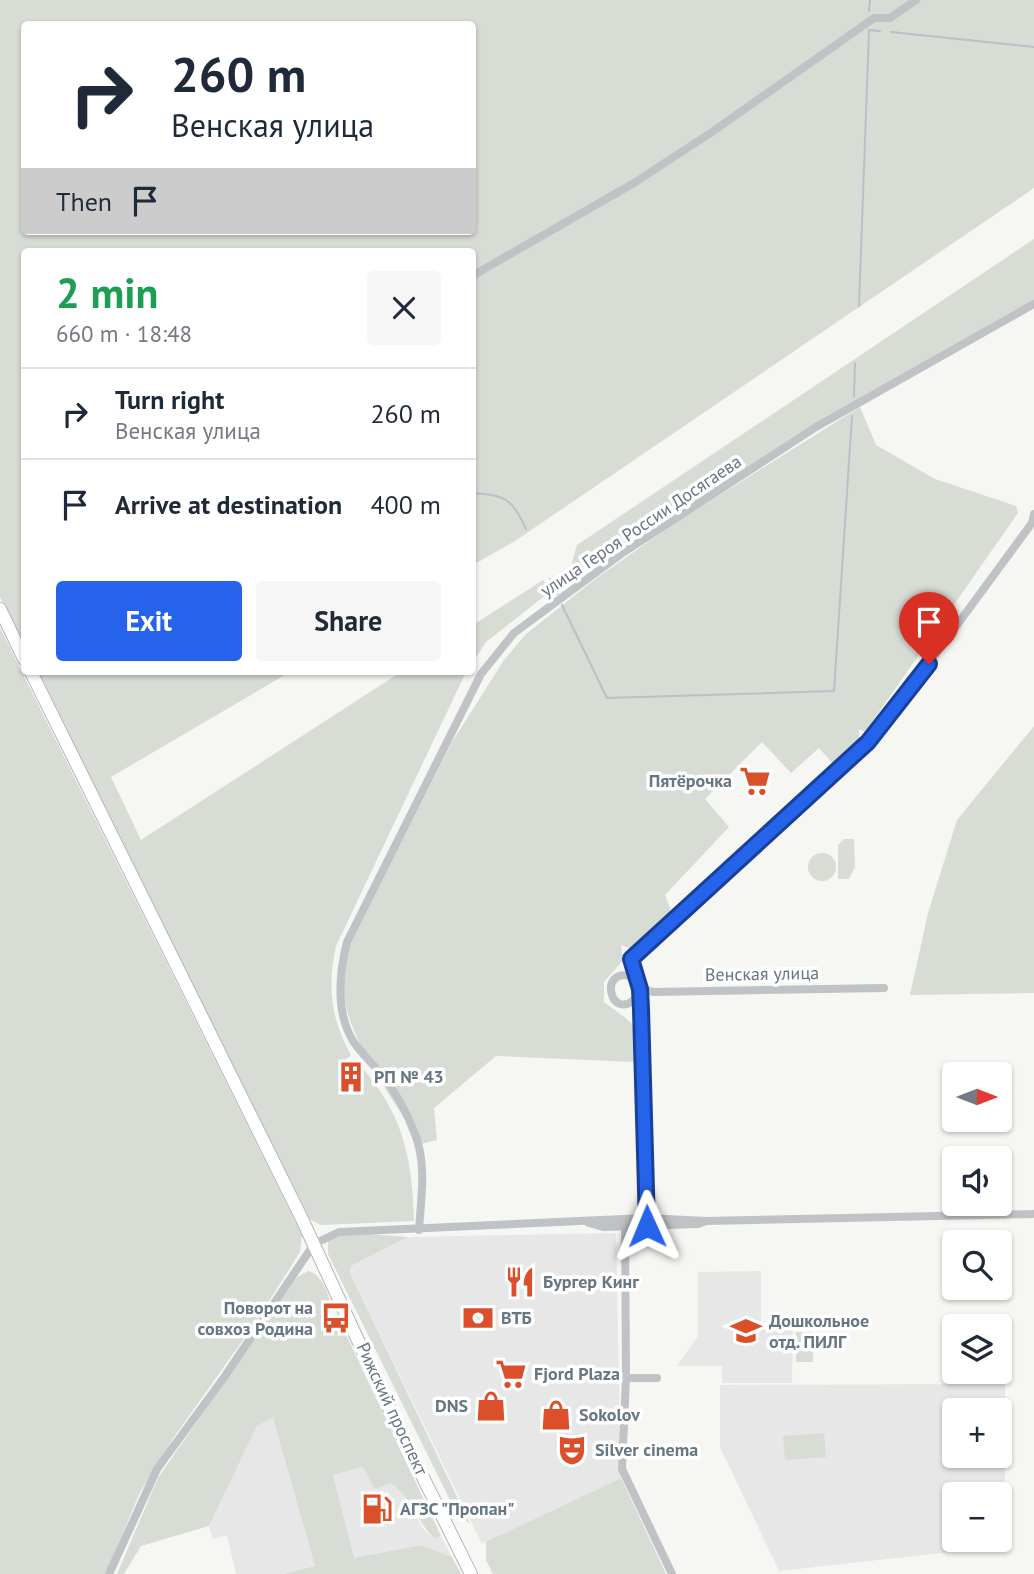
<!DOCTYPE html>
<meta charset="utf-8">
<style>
body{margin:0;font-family:"PT Sans",sans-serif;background:#f6f6f7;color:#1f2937;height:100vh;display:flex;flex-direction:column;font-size:26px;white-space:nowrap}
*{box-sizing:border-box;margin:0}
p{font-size:23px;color:#747a83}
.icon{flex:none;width:38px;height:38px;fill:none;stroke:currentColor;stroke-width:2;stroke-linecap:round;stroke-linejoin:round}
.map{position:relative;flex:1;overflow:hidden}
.sheet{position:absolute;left:21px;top:248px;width:455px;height:427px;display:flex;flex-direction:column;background:#fff;border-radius:7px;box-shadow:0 2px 5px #0004}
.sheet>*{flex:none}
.guide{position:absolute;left:21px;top:21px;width:455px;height:214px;border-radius:7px;box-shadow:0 2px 5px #0004;background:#fff;color:#1f2937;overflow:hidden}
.needle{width:46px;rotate:90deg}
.buttons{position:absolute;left:942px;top:1062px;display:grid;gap:14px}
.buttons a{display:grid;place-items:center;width:70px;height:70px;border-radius:7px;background:#fff;box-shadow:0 2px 5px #0004;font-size:35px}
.pin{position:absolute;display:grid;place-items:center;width:60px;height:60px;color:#fff;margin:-72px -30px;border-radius:50% 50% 50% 0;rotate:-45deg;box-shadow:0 0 7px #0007}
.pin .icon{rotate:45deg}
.me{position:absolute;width:77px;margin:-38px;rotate:359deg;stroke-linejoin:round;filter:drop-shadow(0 0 5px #0008)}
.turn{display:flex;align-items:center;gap:24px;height:147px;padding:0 35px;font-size:32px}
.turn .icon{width:91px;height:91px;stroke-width:2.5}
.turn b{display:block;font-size:49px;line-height:60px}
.then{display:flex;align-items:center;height:66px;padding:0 35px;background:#0003;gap:14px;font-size:26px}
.round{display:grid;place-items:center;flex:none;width:74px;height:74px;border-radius:7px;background:#f6f6f7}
.headline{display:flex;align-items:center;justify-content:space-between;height:119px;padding:0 35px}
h1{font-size:42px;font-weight:800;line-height:52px;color:#1e9e55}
.action{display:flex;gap:14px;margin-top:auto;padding:14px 35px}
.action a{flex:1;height:80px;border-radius:7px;background:#2563eb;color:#fff;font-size:28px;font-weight:800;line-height:80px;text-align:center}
.action a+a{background:#f6f6f7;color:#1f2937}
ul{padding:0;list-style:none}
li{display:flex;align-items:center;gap:21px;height:91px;padding:0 35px;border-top:2px solid #e0e1e3}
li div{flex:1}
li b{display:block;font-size:26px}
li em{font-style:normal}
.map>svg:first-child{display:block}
</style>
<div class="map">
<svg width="1034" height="1574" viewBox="0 0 1034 1574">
<rect width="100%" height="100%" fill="#f6f6f2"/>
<!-- built -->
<g fill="#e6e7e6" fill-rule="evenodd">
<polygon points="616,1233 621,1478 482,1544 350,1273 351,1266 408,1237"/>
<polygon points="761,1271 761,1326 793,1327 792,1383 722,1383 722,1366 677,1366 698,1336 698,1272"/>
<path d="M 1005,1384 L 1005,1546 L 779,1571 L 720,1447 L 720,1385 ZM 954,1410 L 999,1410 L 999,1456 L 954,1456 ZM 954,1494 L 999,1494 L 999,1540 L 954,1540 Z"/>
<polygon points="273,1417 315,1566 283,1574 236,1574 227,1535 213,1539 209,1526 257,1426"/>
<polygon points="363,1467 400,1489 424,1530 435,1539 441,1536 452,1557 420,1545 354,1558 333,1475"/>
</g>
<!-- green -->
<g fill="#d7dcd4" fill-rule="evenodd">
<path d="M 0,0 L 1034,0 L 1034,188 L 515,541 L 473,565 L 472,252 L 24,252 L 24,647 L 0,597 ZM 24,24 L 472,24 L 472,231 L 24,231 Z"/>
<polygon points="1034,239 1034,303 574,573 571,566 577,545"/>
<path d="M 860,407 L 876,445 L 935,479 L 1016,506 L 1018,513 L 865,732 L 859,729 L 859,740 L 833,764 L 819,748 L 791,773 L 762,742 L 705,799 L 729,827 L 665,895 L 672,913 L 634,950 L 621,945 L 623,960 L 604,982 L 604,1002 C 638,1028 637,1020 634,1062 L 496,1056 L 434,1108 L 437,1140 L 421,1144 C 392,1096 340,1032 342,974 C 343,964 347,953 350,943 L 452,742 L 504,660 L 526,634 L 594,580 L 675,523 Z"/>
<polygon points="543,580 551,591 486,642 473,662 473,625"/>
<polygon points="0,628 302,1235 300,1252 255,1323 174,1437 139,1494 106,1574 0,1574"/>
<path d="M 37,672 L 290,672 L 111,777 L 141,840 L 401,672 L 466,672 L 336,946 C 327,986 331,1020 351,1055 L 338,1066 L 351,1092 L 362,1087 L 353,1067 L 359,1064 C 403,1114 412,1155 414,1221 L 321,1225 L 309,1219 L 123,851 Z"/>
<polygon points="1034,726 1034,993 910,995 928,913 957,820"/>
<polygon points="844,839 854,839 855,867 849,879 838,879 838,845"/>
<circle cx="822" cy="867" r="14"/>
<polygon points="368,1234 408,1237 351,1266 350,1273 470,1524 457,1514 328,1254 328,1241 334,1235"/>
<path d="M 308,1271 C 323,1275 327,1293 332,1307 L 326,1311 L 336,1330 L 342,1326 L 441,1536 L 435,1539 C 417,1523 411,1495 390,1483 L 375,1489 L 363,1467 L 333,1475 L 354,1558 L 421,1545 L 452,1557 L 461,1574 L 283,1574 L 315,1566 L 273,1418 L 257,1426 L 209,1526 L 141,1546 L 124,1574 L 117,1574 L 158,1478 L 296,1278 Z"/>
<rect x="796" y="1332" width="17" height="30"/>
<polygon points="824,1433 826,1457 785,1460 783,1436"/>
<polygon points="621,1478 666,1574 493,1574 486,1560 486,1542"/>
</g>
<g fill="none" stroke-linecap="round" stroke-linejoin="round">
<!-- stream -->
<g stroke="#b6c2c6" stroke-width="2">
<polyline points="869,11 870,0"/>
<polyline points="891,32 1034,47"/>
<polyline points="859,306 869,30 880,31"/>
<polyline points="854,396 855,363"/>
<path d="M 472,493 C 506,495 512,499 526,529"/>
<polyline points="550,579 557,594"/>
<polyline points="562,605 607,698 834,691 852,416"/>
</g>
<!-- highway casing -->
<g stroke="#b2b6b9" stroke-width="14">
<g id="highway">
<polyline points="0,609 24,659"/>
<polyline points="31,672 302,1219 397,1425 471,1574"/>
</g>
</g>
<!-- minor -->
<g stroke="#bfc3c6" stroke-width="8">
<polyline points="472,276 634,183 712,132 874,18 890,18 916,0"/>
<polyline points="635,978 631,959 868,742 899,704 1032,523 1034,514"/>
<polyline points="640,989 654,992 884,988"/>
<path d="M 638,996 C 610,1027 596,962 635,978 L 640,989 L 647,1226"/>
<polyline points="589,1223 603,1227 698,1224 706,1221"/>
<polyline points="625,1226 626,1378 622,1469 672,1574"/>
<path d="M 419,1230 C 421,1197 427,1165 415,1134 C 407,1113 395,1091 381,1074 C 372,1063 361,1053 353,1041 C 335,1011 339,974 347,942 L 481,674 L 514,633 L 621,554 L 816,427 L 1034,304"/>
<polyline points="626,1378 657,1378"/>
<polyline points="109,1574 157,1469 225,1376 314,1244 339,1232 646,1218 706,1221 1034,1214"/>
</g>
<!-- highway -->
<use href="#highway" stroke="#fff" stroke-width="12"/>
</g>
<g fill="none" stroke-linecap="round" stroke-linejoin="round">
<!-- route casing -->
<g stroke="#184099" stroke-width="18">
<polyline id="route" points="647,1226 641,1009 640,989 631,959 868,742 929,664"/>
</g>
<!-- route -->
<use href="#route" stroke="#2563eb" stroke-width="12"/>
</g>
<!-- icons -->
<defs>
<g id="supermarket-bare" transform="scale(2.415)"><path d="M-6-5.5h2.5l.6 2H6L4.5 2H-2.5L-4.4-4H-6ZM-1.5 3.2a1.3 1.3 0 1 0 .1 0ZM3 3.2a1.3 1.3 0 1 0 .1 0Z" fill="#dc4f2b" stroke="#fff" stroke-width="2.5" paint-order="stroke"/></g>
<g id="building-bare" transform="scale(2.415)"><path d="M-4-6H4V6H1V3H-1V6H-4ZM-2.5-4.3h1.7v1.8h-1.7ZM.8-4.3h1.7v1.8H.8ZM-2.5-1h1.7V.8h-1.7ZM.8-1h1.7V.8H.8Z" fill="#dc4f2b" stroke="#fff" stroke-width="2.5" paint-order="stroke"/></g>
<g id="restaurant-bare" transform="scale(2.415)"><path d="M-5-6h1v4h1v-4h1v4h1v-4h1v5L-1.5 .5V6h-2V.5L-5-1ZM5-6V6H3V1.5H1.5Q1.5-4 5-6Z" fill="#dc4f2b" stroke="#fff" stroke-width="2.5" paint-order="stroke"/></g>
<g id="bus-bare" transform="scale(2.415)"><path d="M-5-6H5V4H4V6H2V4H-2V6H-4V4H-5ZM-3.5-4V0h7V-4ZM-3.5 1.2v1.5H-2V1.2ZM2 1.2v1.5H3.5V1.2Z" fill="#dc4f2b" stroke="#fff" stroke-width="2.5" paint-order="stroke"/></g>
<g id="bank-bare" transform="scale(2.415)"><path d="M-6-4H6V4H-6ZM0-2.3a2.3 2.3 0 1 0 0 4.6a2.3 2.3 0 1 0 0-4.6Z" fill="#dc4f2b" stroke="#fff" stroke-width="2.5" paint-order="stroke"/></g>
<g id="school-bare" transform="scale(2.415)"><path d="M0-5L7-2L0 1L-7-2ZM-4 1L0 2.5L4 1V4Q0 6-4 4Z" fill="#dc4f2b" stroke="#fff" stroke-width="2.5" paint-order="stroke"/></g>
<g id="shop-bare" transform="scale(2.415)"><path d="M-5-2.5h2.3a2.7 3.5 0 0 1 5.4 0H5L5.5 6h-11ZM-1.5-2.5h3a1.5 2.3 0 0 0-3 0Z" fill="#dc4f2b" stroke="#fff" stroke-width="2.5" paint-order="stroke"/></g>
<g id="theatre-bare" transform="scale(2.415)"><path d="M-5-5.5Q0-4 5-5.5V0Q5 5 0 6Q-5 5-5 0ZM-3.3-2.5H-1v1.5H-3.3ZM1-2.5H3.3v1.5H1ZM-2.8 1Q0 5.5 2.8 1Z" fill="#dc4f2b" stroke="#fff" stroke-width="2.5" paint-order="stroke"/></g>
<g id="fuel-bare" transform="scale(2.415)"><path d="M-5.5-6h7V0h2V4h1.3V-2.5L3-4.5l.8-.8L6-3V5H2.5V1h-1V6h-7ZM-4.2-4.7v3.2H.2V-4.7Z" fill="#dc4f2b" stroke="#fff" stroke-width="2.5" paint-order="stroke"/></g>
</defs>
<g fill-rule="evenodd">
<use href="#supermarket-bare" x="755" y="781"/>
<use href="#building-bare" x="351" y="1077"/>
<use href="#restaurant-bare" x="520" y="1282"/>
<use href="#bus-bare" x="336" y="1318"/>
<use href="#bank-bare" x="478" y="1318"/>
<use href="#school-bare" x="746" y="1331"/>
<use href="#supermarket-bare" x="511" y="1374"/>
<use href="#shop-bare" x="491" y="1406"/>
<use href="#shop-bare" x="556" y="1415"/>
<use href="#theatre-bare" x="572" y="1450"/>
<use href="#fuel-bare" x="377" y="1509"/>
</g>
<g text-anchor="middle" stroke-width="7" stroke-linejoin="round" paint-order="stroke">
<!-- street labels -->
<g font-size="18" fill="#667682" stroke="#fff">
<text transform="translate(641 526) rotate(-34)" y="6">улица Героя России Досягаева</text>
<text transform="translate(762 974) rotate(-1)" y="6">Венская улица</text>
<text transform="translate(392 1409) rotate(65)" y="6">Рижский проспект</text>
</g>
<!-- poi labels -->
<g font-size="18" font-weight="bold" fill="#667682" stroke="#fff" text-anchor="start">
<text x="732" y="787" text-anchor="end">Пятёрочка</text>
<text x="374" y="1083">РП № 43</text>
<text x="543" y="1288">Бургер Кинг</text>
<text x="313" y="1314" text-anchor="end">Поворот на<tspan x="313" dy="21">совхоз Родина</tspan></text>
<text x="501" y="1324">ВТБ</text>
<text x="769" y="1327">Дошкольное<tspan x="769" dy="21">отд. ПИЛГ</tspan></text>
<text x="534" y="1380">Fjord Plaza</text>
<text x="468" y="1412" text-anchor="end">DNS</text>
<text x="579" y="1421">Sokolov</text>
<text x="595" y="1456">Silver cinema</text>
<text x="400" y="1515">АГЗС "Пропан"</text>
</g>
</g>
</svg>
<div class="buttons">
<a><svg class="needle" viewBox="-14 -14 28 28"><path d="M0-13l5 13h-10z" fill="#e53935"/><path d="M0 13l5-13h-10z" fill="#747a83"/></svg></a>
<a><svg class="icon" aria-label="sound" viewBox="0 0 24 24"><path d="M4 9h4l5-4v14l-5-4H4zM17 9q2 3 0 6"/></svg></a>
<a><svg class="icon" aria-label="search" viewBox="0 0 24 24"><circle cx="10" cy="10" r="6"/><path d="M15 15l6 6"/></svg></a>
<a><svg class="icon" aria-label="layers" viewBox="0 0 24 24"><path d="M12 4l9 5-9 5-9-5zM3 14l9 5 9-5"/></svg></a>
<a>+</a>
<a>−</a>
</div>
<div class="pin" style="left:929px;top:664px;background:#d93025"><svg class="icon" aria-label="arrive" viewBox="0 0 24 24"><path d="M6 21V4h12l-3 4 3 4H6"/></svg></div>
<svg class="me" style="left:647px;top:1226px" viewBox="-20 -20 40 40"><path d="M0-17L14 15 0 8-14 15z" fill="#2563eb" stroke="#fff" stroke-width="4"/></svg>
<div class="guide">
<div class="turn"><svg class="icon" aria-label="right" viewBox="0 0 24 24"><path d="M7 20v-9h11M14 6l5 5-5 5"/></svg><div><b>260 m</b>Венская улица</div></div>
<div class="then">Then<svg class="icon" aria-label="arrive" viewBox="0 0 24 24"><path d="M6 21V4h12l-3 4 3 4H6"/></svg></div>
</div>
<section class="sheet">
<div class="headline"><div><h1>2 min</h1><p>660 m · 18:48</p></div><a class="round"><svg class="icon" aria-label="close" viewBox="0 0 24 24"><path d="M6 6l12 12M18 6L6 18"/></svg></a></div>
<ul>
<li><svg class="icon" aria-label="right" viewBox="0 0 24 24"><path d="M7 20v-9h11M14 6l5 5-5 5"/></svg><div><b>Turn right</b><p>Венская улица</p></div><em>260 m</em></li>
<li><svg class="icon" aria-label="arrive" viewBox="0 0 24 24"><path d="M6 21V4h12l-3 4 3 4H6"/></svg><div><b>Arrive at destination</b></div><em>400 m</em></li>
</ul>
<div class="action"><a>Exit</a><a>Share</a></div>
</section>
</div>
